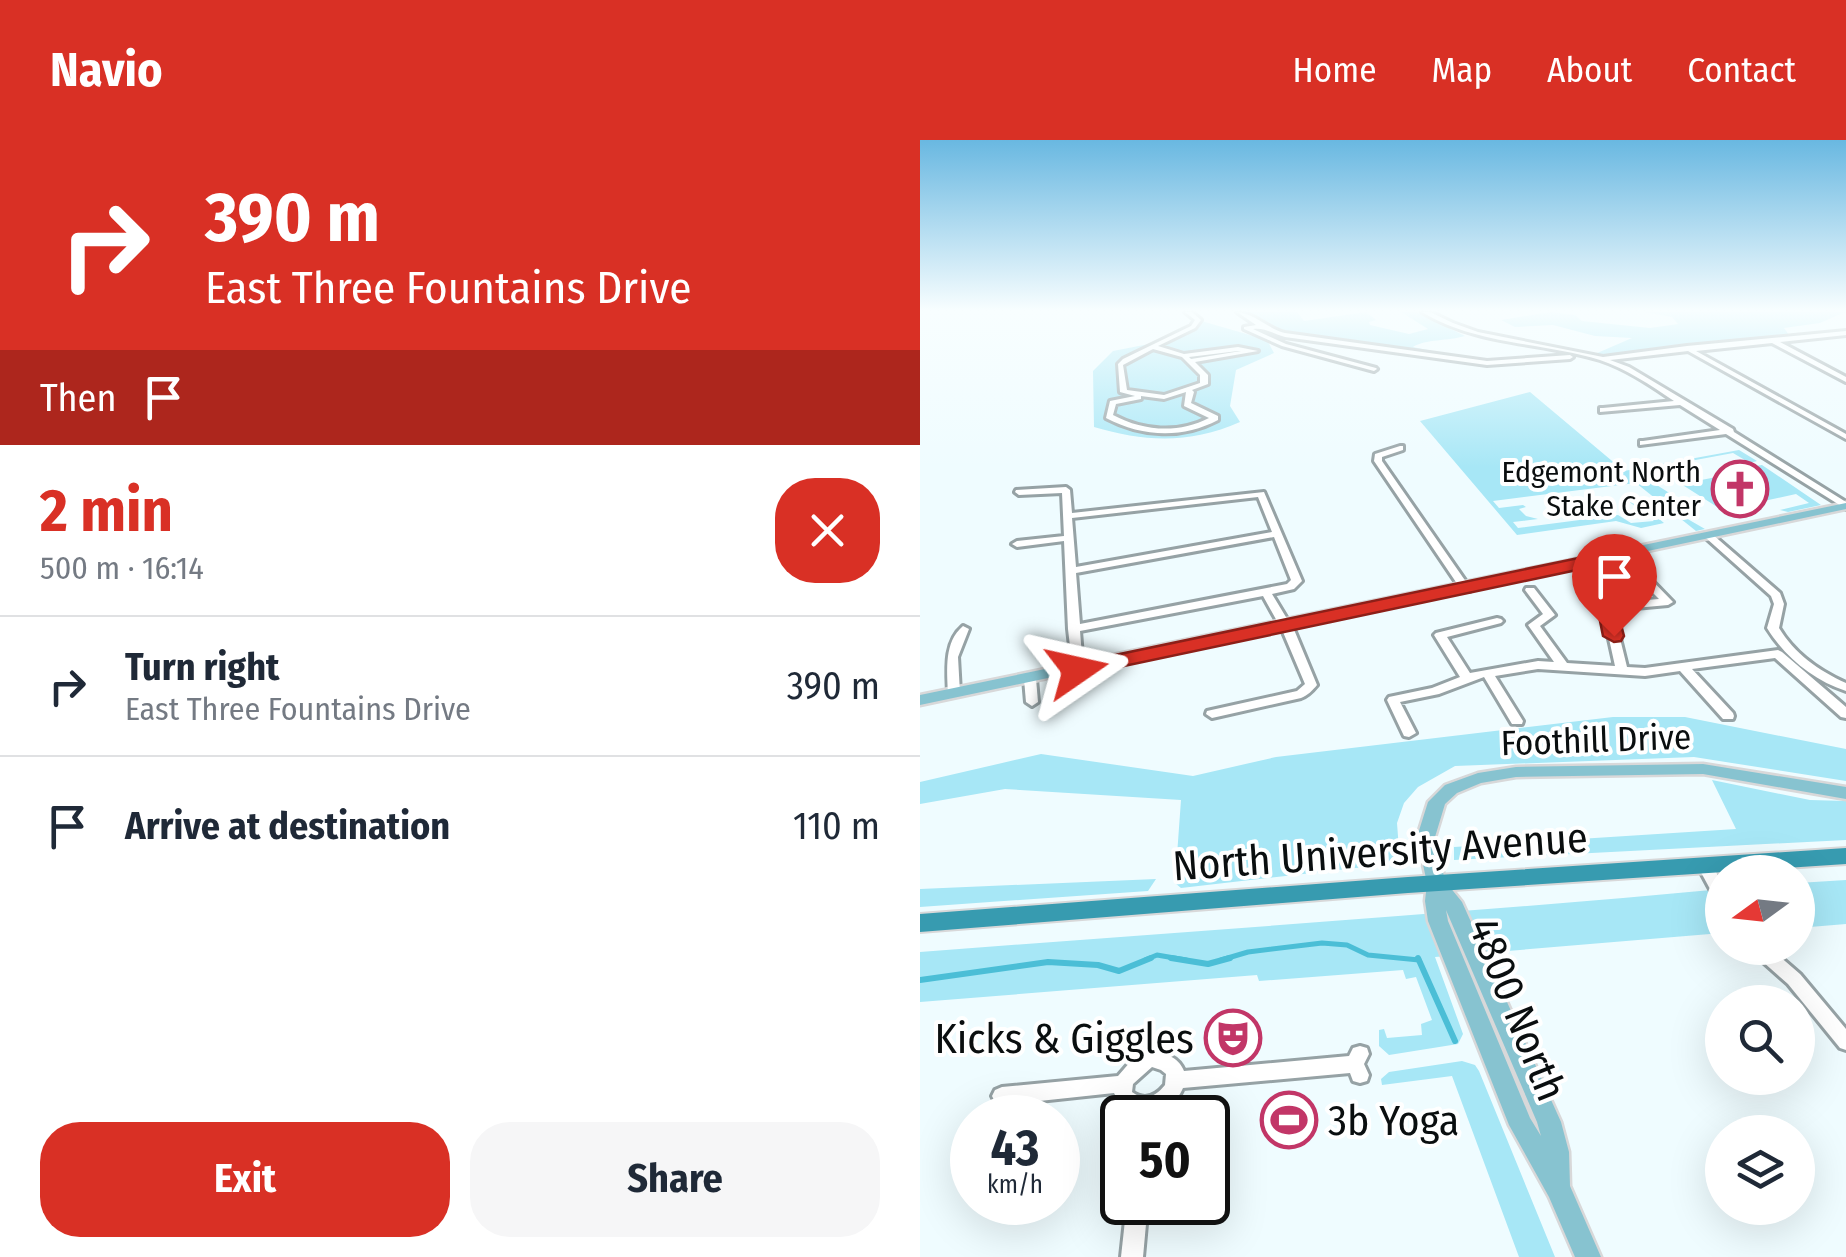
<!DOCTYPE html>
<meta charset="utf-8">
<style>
body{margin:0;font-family:"Fira Sans Condensed",sans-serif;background:#f6f6f7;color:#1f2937;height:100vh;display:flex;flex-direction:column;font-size:38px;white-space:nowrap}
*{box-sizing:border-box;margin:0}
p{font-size:32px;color:#747a83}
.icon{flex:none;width:55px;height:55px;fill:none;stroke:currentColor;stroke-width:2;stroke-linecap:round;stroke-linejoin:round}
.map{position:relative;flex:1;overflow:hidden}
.side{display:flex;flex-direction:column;background:#fff;width:920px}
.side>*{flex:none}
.banner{background:#d93025;color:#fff;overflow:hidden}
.needle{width:65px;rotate:255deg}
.fabs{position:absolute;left:785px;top:715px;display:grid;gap:20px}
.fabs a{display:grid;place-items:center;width:110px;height:110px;border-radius:50%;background:#fff;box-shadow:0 10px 40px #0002;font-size:50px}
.speed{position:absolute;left:30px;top:955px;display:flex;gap:20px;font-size:50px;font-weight:700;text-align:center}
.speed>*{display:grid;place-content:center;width:130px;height:130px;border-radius:50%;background:#fff;box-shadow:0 10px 40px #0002;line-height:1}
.speed small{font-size:25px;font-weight:400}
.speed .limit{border:5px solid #111;border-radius:15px;background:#fff;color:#111}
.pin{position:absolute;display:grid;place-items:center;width:85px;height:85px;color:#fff;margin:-102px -42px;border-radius:50% 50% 50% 0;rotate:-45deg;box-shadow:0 0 10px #0007}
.pin .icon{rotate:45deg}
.me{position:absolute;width:110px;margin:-55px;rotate:79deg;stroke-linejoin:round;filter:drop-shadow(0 0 8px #0008)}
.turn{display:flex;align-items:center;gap:35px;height:210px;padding:0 40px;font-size:45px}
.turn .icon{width:130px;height:130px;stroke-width:2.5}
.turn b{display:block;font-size:70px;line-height:85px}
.then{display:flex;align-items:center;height:95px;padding:0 40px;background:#0003;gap:20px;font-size:38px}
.round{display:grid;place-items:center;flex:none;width:105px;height:105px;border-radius:40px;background:#f6f6f7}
.summary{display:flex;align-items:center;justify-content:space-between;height:170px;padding:0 40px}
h1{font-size:60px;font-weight:700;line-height:75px;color:#d93025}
.action{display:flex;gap:20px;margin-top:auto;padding:20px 40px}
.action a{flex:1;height:115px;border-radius:40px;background:#d93025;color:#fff;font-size:40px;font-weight:700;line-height:115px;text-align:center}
.action a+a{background:#f6f6f7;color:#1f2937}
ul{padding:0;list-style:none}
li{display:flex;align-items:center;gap:30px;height:140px;padding:0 40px;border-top:2px solid #e0e1e3}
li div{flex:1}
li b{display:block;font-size:38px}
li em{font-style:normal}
header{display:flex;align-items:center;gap:60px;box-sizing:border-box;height:140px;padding:0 50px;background:#d93025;color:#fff}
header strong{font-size:48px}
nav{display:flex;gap:55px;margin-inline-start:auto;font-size:35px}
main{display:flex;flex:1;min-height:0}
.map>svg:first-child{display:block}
</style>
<header>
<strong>Navio</strong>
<nav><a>Home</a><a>Map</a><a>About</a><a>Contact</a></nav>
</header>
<main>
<section class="side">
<div class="banner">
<div class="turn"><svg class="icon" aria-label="right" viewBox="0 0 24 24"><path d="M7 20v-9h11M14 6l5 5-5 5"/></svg><div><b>390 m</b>East Three Fountains Drive</div></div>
<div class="then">Then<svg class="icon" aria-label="arrive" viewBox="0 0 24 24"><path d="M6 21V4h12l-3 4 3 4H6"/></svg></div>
</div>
<div class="summary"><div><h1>2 min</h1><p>500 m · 16:14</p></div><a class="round" style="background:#d93025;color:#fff"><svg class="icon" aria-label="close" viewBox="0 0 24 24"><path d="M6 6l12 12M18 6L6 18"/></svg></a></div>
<ul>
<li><svg class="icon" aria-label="right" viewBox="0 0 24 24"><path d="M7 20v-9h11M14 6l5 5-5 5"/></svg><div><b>Turn right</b><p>East Three Fountains Drive</p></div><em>390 m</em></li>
<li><svg class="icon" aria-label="arrive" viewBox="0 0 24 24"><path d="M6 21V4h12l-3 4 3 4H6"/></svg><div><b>Arrive at destination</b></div><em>110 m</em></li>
</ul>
<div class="action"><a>Exit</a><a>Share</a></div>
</section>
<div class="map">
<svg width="926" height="1117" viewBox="0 0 926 1117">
<rect width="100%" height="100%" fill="#effcff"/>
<!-- green -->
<g fill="#a7e7f6">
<path d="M 324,172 L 377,172 L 384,181 L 446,172 L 456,180 L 449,182 L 450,185 L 489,194 L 508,189 L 481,172 L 497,172 L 545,196 C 529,201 505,199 493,207 L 567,222 L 363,194 Z"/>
<polygon points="631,172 655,175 662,181 730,188 758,184 752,177 725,172 925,172 900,183 864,188 869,195 680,215 675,214 712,198 675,196 633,185 595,187 581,180"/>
<path d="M 278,180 L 347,200 L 354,213 L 316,230 L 310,266 L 320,282 C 270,304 225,302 174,287 L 173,231 L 193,211 L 229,204 Z"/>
<polygon points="610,252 704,331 819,310 837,321 830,323 813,313 722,330 725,333 721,335 762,361 751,364 756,368 752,370 785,389 776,391 716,343 573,361 579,368 603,365 606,367 599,369 606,376 618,379 593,382 598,388 698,375 711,383 734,381 707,360 715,359 744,383 721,388 696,381 597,395 500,281"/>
<polygon points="842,325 901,365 868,372 860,370 889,363 876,354 802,370 761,344 837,329 835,326"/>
<polygon points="693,577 765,577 926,609 926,641 774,617 535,626 498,647 484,663 477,683 480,723 261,748 255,743 261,660 85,649 0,664 0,642 121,614 273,636 356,617"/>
<polygon points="792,640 890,660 926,661 926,700 534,720 534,707 816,689"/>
<polygon points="236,739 228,751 0,767 0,749"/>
<polygon points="926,740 926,784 878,788 878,743"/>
<path d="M 802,749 L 802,793 L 515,817 L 543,894 L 538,904 L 469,915 L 459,906 L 459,890 L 464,889 L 467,898 L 502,895 L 501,884 L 512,880 L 496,837 L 486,839 L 483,830 L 339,841 L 337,835 L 0,862 L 0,812 C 268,791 535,774 802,749 Z"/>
<polygon points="542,921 555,925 559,931 635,1117 599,1117 532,936 462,945 461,939 469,932"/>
</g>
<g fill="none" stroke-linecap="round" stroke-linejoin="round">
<!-- stream-far1 -->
<g stroke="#4bbed6" stroke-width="5">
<polyline points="225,820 237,815 266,820"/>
<polyline points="301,820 328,812 402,803 427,805 448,815 499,820"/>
</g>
<!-- stream -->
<g stroke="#4bbed6" stroke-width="6">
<polyline points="251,818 288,824 310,818"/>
<polyline points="498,818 535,901"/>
<polyline points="0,840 128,822 178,825 199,831 231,818"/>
</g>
<!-- minor casing -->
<g stroke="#96a2a5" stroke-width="6">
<g id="minor">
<path d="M 265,172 L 272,172 L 281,180 L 275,188 L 238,206 L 264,214 L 318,207 L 338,211 L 275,222 L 288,235 L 288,244 L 272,250 L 274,252 L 271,263 L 298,276 L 298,280 C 262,299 222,297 186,278 L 190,261 L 215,256 L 200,252 L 198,224 L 203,219 L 271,186 L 275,180 ZM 233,209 L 262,217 L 280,235 L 280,243 L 244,255 L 207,250 L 203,225 ZM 318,211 L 321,211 L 271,219 L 269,217 ZM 266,252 L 264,266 L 289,278 C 258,294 223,291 193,275 L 196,264 L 221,259 L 221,256 L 244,259 Z"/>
<path d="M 317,172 C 334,173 348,189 365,193 L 567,221 L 650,215 L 653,217 L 650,219 L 567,225 L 365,197 C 354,194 344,187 333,189 L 366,204 L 456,228 L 457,229 L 454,231 L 362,206 L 324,189 L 324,187 L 336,185 Z"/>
<path d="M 502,172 L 510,172 L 533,183 L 558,192 L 683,217 L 767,206 L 926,191 L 926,195 L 860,202 L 926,237 L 926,242 L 852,203 L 776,211 L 926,294 L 926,299 L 768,211 L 690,220 L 709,227 L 813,289 L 814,292 L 926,362 L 926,369 L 806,294 L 720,305 L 720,301 L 723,301 L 800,290 L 760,265 L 680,272 L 680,268 L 683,268 L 754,261 C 730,245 707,229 680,220 C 621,202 556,205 502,172 Z"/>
<polygon points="480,306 483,306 483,310 462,317 462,321 551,449 550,451 542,451 454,321 455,314"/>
<path d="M 146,347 L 150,350 L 152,373 L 344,352 L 382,441 L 374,449 L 352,454 L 375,492 L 397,545 C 393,550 387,556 381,558 L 292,578 L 286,574 L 287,571 L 377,551 L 385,544 L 363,492 L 343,456 L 160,491 L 163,529 L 161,532 L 153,532 L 148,489 L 144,401 L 97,407 L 92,404 L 97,401 L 144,396 L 142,353 L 99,355 L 95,352 L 96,350 ZM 338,357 L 352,392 L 156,427 L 152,378 ZM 354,397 L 371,440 L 367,444 L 160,484 L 156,433 Z"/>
<path d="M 789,393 L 792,394 L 860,453 L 864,464 L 859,488 C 874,513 899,531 926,543 L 926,551 C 893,540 865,517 847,488 L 854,464 L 851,456 L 786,398 L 784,396 Z"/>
<polygon points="663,420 668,423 668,429 690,463 739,459 710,430 709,428 714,425 718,426 753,462 748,465 693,470 707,527 725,528 858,510 862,512 926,567 926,578 921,577 855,518 772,529 813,573 814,576 813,579 803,579 760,531 725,536 618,529 575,536 603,581 602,584 592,584 564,537 519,554 480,562 496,593 489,597 484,596 467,560 469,557 512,548 540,537 514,495 516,493 577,478 581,479 583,481 581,483 527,497 550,533 618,521 634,522 608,485 623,474 605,450 606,448 614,448 635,475 620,486 647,523 695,526 682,467 658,429 658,423"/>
<path d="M 43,486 L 49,489 L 38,517 L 40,553 L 34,557 L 28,553 C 27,529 24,502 43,486 Z"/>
<polygon points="110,535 116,539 118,562 112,566 106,562 104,539"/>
<polygon points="785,719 790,721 802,743 802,762 796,760 777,725 780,721"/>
<polygon points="831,808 850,808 880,834 926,889 926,910 920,908 868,844 833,813"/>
<path d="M 440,906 L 447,908 L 449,914 L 444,924 L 449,935 L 447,941 L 440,943 L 433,941 L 430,933 L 263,948 C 250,979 209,987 194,953 L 82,965 L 75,962 L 72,956 L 75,950 L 82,947 L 198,936 L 211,921 L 231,911 C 245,914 258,916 264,931 L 429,916 L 433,908 ZM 232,927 L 241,930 L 246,934 L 245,945 C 236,956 225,962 212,952 L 213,944 Z"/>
<polygon points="207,1062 228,1062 223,1117 201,1117"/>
</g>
</g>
<!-- major casing -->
<g stroke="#d8d8d9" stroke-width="5">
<g id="major">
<polygon points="926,363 926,369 0,565 0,555"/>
<path d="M 783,624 L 926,647 L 926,659 L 783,634 L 596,637 L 561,643 L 537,653 L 525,664 L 515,697 L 525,741 L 542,762 L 641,982 L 649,1012 L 650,1046 L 681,1117 L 655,1117 L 629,1057 L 589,985 L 508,781 L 505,761 L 507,743 L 497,697 L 508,662 L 525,645 L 558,633 L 596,627 ZM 526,770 L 617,982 L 621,996 L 610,978 L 528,781 Z"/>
</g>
</g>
<!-- highway casing -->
<g stroke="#d8d8d9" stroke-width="4">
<polygon id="highway" points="926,708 926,724 488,753 0,792 0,774 488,737"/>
</g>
<!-- minor -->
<use href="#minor" fill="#fff" fill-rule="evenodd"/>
<!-- major -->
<use href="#major" fill="#87c3d0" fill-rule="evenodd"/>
<!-- highway -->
<use href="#highway" fill="#379bb0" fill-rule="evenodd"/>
</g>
<!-- sky -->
<linearGradient id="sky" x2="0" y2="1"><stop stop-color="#69b8e1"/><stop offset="0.52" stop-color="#f8feff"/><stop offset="1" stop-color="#f8feff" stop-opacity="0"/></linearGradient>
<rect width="926" height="328" fill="url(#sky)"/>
<!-- route -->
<path fill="#d93025" stroke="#8d1f18" stroke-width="2.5" d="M 663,417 C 684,426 699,475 704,496 L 701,501 L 694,502 L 683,496 L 677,466 L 657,430 L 157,536 L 146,530 L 157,523 Z"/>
<!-- icons -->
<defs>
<g id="church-ring" transform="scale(2.875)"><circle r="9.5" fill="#fff" stroke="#c23667" stroke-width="1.5"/><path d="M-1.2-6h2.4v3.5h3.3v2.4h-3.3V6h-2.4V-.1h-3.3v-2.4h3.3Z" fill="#c23667"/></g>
<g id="theatre-ring" transform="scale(2.875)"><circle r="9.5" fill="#fff" stroke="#c23667" stroke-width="1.5"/><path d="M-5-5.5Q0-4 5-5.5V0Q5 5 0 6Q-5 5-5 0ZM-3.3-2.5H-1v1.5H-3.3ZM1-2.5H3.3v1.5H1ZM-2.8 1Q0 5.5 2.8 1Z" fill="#c23667"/></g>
<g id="stadium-ring" transform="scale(2.875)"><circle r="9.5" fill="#fff" stroke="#c23667" stroke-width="1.5"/><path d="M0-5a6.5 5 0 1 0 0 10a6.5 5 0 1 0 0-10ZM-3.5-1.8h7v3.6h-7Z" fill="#c23667"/></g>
</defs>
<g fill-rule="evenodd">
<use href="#church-ring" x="820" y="349"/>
<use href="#theatre-ring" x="313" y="898"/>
<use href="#stadium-ring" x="369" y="980"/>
</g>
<g text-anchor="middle" stroke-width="8" stroke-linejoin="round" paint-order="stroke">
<!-- far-poi labels -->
<g font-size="30" fill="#0a0e0f" stroke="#fff" text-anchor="end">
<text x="781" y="342">Edgemont North<tspan x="781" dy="34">Stake Center</tspan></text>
</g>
<!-- street labels -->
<g font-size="35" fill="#0a0e0f" stroke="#fff">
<text transform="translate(676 600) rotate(-2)" y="12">Foothill Drive</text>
</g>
<!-- near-street labels -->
<g font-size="42" fill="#0a0e0f" stroke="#fff">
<text transform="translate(460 711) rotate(-4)" y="15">North University Avenue</text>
<text transform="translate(598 869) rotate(68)" y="15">4800 North</text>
</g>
<!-- near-poi labels -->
<g font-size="42" fill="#0a0e0f" stroke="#fff" text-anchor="end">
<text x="274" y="913">Kicks &amp; Giggles</text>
<text x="408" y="995" text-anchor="start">3b Yoga</text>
</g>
</g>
</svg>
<div class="fabs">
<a><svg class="needle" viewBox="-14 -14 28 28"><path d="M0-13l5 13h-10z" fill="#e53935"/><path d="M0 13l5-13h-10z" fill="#747a83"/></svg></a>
<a><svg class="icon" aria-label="search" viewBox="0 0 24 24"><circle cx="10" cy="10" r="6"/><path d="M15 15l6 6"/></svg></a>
<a><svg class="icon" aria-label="layers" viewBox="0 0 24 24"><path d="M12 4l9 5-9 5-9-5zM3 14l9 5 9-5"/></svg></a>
</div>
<div class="speed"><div>43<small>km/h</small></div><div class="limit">50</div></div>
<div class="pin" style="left:694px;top:496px;background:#d93025"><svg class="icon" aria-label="arrive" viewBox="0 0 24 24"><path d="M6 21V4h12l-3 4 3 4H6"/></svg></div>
<svg class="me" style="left:157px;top:530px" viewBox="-20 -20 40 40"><path d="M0-17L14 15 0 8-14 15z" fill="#d93025" stroke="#fff" stroke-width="4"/></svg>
</div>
</main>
